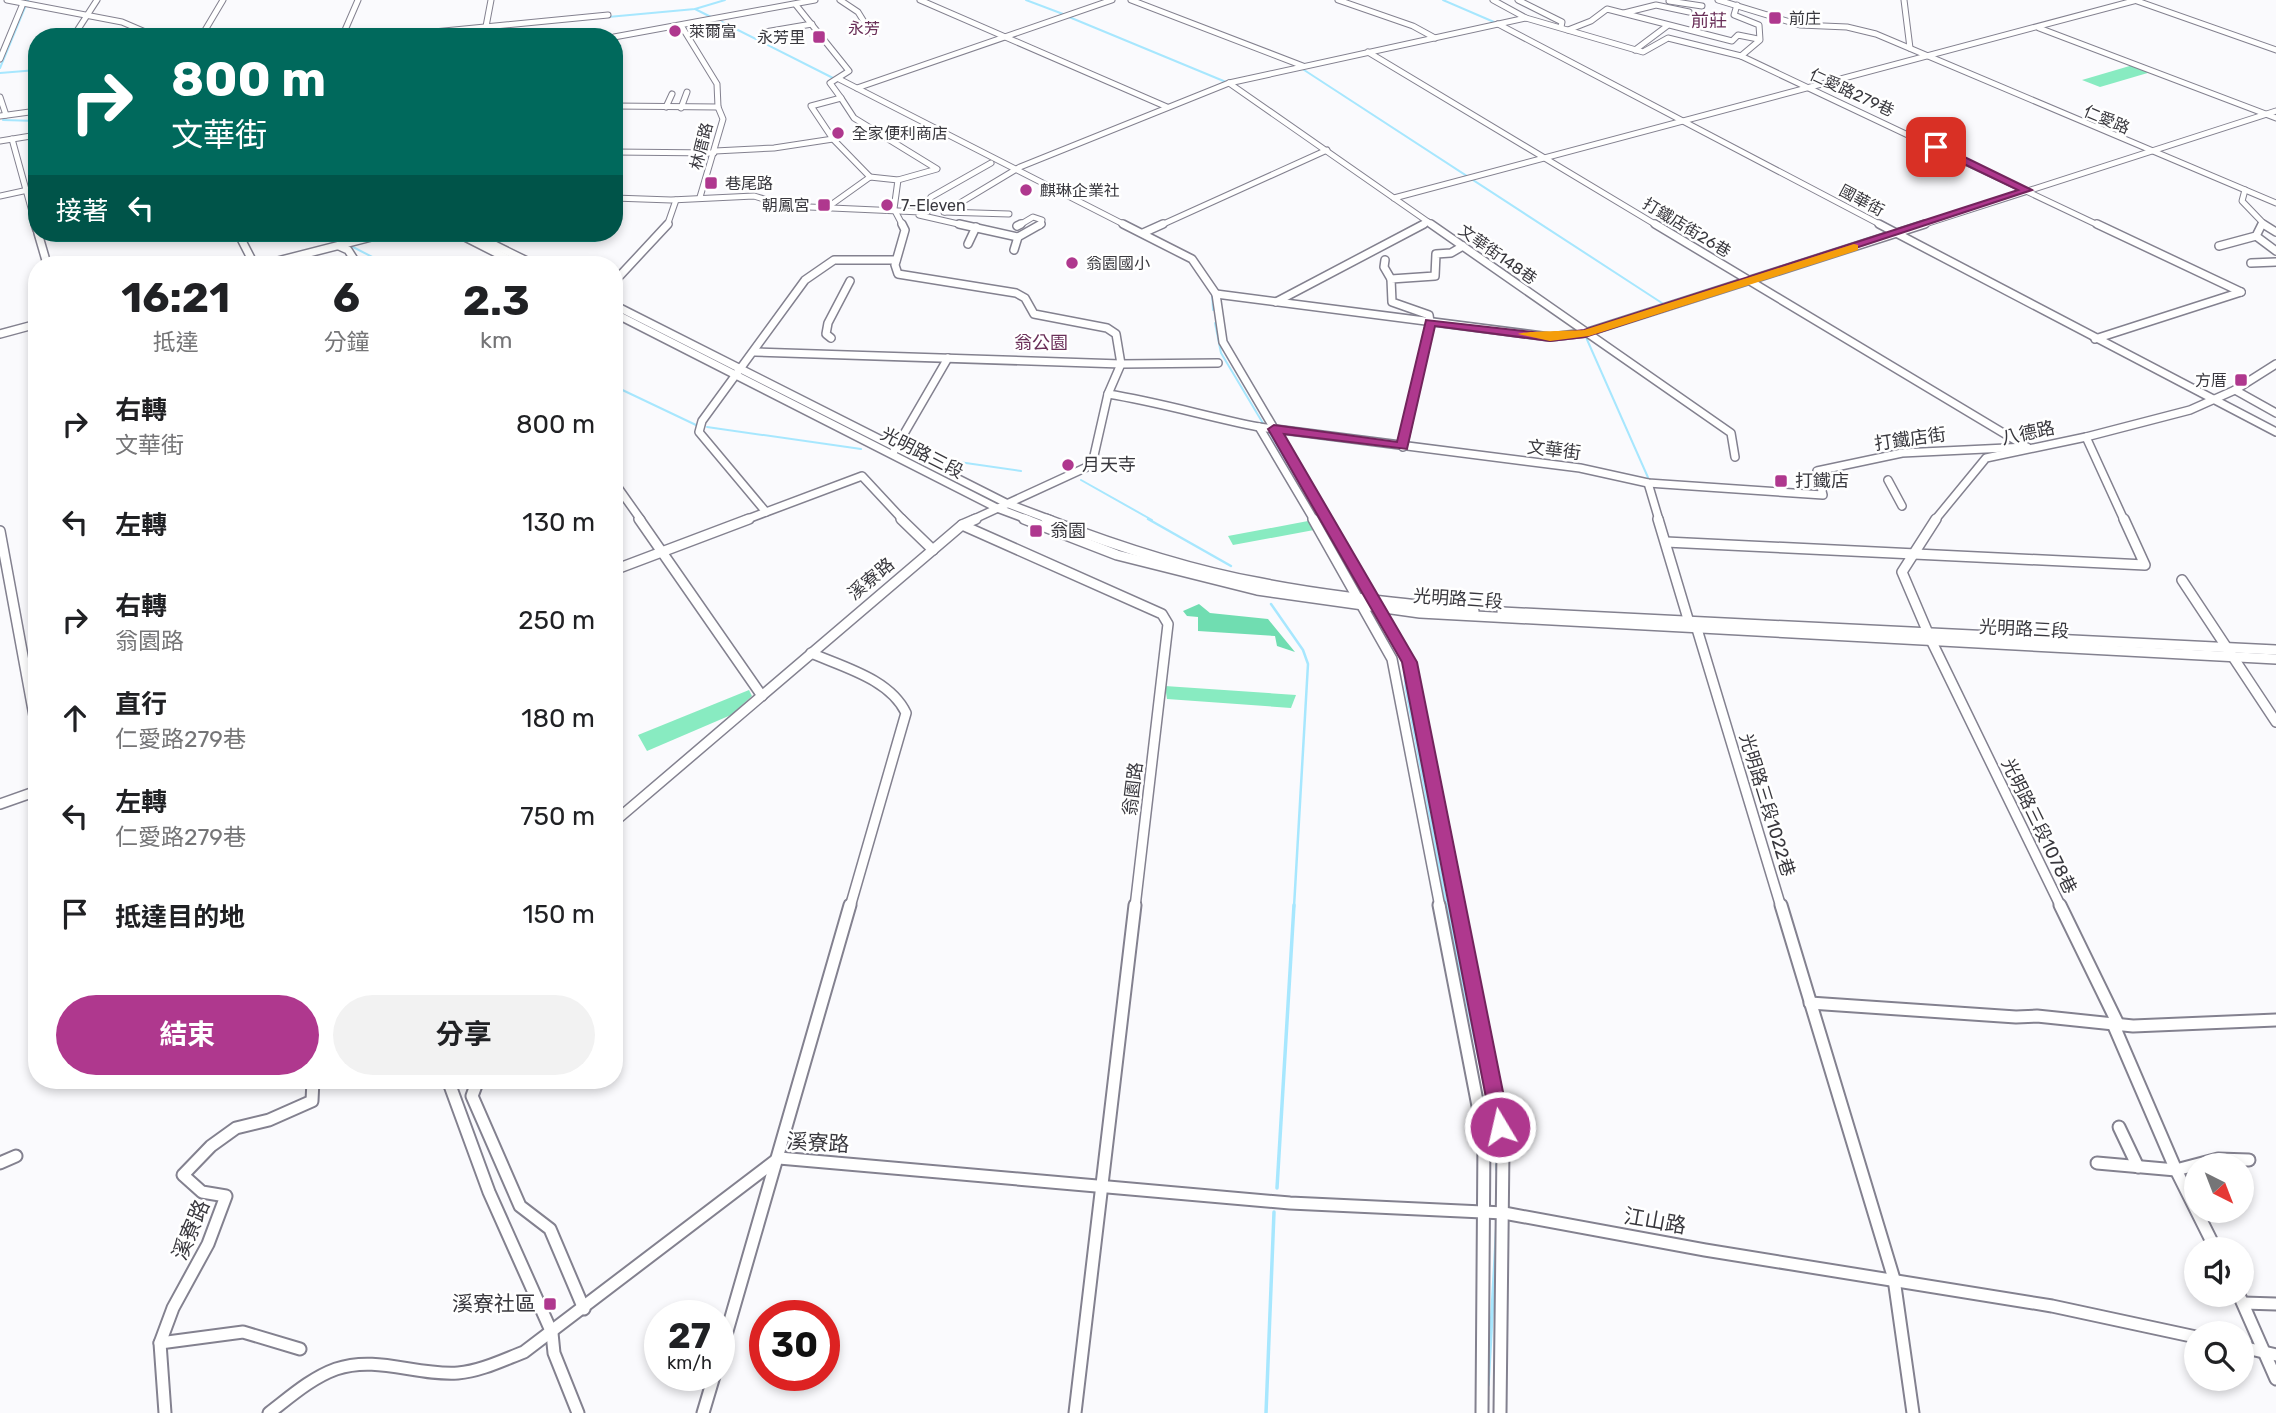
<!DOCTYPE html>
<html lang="zh-TW">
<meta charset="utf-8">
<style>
body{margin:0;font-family:Rubik,"Noto Sans TC",sans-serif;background:#f2f2f2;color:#202124;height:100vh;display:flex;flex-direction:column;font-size:26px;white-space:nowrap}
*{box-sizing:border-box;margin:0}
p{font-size:23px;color:#757577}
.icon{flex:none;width:38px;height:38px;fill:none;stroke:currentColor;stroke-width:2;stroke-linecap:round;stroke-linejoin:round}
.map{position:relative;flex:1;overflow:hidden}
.panel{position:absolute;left:28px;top:256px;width:595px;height:833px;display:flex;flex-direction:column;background:#fff;border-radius:28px;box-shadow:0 4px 10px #0003}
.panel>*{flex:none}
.top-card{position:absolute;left:28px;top:28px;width:595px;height:214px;border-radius:28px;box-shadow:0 4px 10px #0003;background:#00695c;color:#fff;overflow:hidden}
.needle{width:46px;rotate:138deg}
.buttons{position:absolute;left:2184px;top:1153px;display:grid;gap:14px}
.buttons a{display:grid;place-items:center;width:70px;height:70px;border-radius:50%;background:#fff;box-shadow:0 4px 10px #0003;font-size:35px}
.speed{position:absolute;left:644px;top:1300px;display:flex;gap:14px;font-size:35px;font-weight:700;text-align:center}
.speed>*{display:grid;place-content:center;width:91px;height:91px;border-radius:50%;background:#fff;box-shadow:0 4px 10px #0003;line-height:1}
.speed small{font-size:18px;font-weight:400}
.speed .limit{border:10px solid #d22;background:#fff;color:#111}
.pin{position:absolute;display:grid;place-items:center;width:60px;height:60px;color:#fff;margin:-30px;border-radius:14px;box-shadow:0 4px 10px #0006}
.me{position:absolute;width:77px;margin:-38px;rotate:351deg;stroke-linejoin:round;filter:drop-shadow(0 0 5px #0008)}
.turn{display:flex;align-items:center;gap:24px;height:147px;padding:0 28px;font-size:32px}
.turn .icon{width:91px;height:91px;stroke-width:2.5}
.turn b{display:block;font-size:49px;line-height:60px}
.then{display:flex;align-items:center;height:66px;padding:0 28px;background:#0003;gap:14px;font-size:26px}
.eta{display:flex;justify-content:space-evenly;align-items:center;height:119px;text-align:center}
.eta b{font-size:42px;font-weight:700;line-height:49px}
.cta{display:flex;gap:14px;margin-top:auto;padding:14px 28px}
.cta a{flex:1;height:80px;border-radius:42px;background:#af388e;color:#fff;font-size:28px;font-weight:700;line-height:80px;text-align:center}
.cta a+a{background:#f2f2f2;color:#202124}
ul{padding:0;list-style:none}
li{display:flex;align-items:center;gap:21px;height:98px;padding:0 28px}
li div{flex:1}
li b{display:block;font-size:26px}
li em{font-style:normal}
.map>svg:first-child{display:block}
</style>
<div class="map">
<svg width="2276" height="1413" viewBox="0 0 2276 1413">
<rect width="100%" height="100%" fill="#fafafd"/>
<!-- green -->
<g fill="#88ebc1">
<polygon points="2133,65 2151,72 2100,87 2082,80"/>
<polygon points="1308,521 1314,530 1233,545 1228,536"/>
<polygon points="1165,686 1296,695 1291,708 1167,699"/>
<polygon points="749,690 752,696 731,715 647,751 638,735"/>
</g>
<!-- forest -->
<polygon fill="#70ddb1" points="1199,604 1210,613 1268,619 1295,652 1277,646 1275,636 1198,631 1198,617 1187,616 1183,611"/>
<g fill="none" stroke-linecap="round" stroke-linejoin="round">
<!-- stream-far2 -->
<g stroke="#a7e7fe" stroke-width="2">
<polyline points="1026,0 1063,14"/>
<polyline points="1443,0 1494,22"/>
<polyline points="695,9 711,17"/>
<polyline points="608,17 695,9 725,0"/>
<polyline points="1069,17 1226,82"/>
<polyline points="722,22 833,78"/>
<polyline points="0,68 28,0"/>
<polyline points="1301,68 1665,305"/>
<polyline points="0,73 37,70"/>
<polyline points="3,120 37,121"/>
<polyline points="340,233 346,242"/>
<polyline points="349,245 386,264"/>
<polyline points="1212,292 1213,310"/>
<polyline points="1215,323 1221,353 1264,425"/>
<polyline points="1585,335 1650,482"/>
<polyline points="614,386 696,425"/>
<polyline points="707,427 861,449"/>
<polyline points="1269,432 1321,520"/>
<polyline points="938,459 1021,471"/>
<polyline points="1081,480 1152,520"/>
</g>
<!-- stream-far1 -->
<g stroke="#a7e7fe" stroke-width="2.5">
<polyline points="1148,519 1231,566"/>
<polyline points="1320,519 1363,592"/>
<polyline points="1271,604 1303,650 1308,664 1294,907"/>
<polyline points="1403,658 1406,689 1447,907"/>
</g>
<!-- stream -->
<g stroke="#a7e7fe" stroke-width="3.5">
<polyline points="1447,905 1493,1125"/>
<polyline points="1497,1145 1497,1170"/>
<polyline points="1277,1188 1294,905"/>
<polyline points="1488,1385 1497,1224"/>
<polyline points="1266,1413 1274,1212"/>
</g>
<!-- minor-far3 casing -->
<g stroke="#83818f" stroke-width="7">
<g id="minor-far3">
<polyline points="7,0 122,22 157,37"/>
<polyline points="840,0 858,12 871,33"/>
<polyline points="920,0 1167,107"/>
<polyline points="1131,0 1303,66"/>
<polyline points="1338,0 1413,26 1435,38"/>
<polyline points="1518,0 1562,22 1561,27"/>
<polyline points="1718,0 1800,25 1847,27 1876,34 2276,203"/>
<polyline points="1904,0 1910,48"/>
<polyline points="1669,1 1702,6"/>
<polyline points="2137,1 2276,50"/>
<polyline points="796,5 849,71 830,83 841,98 811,106 833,139 870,177"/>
<polyline points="1737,5 1734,15 1759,25 1760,40 1741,56"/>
<polyline points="1624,13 1656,5 1689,12"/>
<polyline points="1526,18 1643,52 1668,38 1741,56 2100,226"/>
<polyline points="1498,24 1883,226"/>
<polyline points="682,27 717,84 718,107 723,119 700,197"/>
<polyline points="2039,28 2276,118"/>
<polyline points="1568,30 1591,21 1607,9 1732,41 1738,35 1758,39"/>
<polyline points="765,32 812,24"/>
<polyline points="73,37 97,0"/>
<polyline points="201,37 223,0"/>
<polyline points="342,37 358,0"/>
<polyline points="383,37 608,15"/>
<polyline points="484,37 491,0"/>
<polyline points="614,37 815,0"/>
<polyline points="1635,50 1667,26"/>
<polyline points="1368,52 1658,226"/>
<polyline points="0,59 22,6"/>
<polyline points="839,79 1127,226"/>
<polyline points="1229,83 1434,226"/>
<polyline points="857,88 1112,0"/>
<polyline points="0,97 6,115"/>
<polyline points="841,98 854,118 937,169 898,180"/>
<polyline points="614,106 718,107"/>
<polyline points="666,107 672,94"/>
<polyline points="681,108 687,92"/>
<polyline points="0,116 37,111"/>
<polyline points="12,139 36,226"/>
<polyline points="0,141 37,135"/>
<polyline points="715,151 774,148 833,139"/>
<polyline points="614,152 714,153"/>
<polyline points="2245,190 2242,201 2266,226"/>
<polyline points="0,196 37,188"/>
<polyline points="614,198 671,200 754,196 787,206 921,212 919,215 967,226"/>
<polyline points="1394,198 2137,0"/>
<polyline points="828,207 870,177 898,180 894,209 903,226"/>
<polyline points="927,212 921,212 931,197 991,163"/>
<polyline points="944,212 1009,214"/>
<polyline points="945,212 1020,167 1229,83 1526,18 1493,0"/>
<polyline points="667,226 676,200"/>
<polyline points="1018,226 1033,217 1042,220 1040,226"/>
<polyline points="1159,226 1327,150"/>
<polyline points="1421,226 1428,222"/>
<polyline points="1919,226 2276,111"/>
<polyline points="2261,226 2262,223"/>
</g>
</g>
<!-- minor-far2 casing -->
<g stroke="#83818f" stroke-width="10">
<g id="minor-far2">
<polyline points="35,224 37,230"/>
<polyline points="902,224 905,230 895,265 898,274 1016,293 1025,298 1034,314 1107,328 1116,334 1121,364 1108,394 1093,460 1087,467 972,520"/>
<polyline points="959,224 1018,237"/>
<polyline points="1123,224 1192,259 1216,294 1223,342 1328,520"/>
<polyline points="1431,224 1731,433 1735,457"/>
<polyline points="1655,224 2025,446"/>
<polyline points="1879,224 2276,432"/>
<polyline points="2097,224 2241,292"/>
<polyline points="2263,224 2276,232"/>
<polyline points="1017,226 1021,224"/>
<polyline points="38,233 47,264"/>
<polyline points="238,233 254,264"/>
<polyline points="457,233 518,264"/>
<polyline points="470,233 533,264"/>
<polyline points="1143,233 1163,224"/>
<polyline points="2256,236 2276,251"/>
<polyline points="968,244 976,227"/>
<polyline points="339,246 348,250 357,264"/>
<polyline points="2219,246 2256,236 2262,224"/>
<polyline points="1014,250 1018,237 1041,224"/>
<polyline points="1385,260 1384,267 1391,279"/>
<polyline points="2251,263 2276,262"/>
<polyline points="266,264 387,233"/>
<polyline points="614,282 668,224"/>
<polyline points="1216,294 1550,337 1585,333 1925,224"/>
<polyline points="1276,302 1424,224"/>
<polyline points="614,305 1006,503 1051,520"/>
<polyline points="614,313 997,508 1029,520"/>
<polyline points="0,334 37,324"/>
<polyline points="831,338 826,334 828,323 850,281"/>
<polyline points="2095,339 2241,292"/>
<polyline points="755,352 1121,364 1218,363"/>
<polyline points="2235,390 2276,413"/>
<path d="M 1108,394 C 1159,402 1208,417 1259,427 L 1580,468 L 1648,483 L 1823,495 L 1817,471 L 1902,453 L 2027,447"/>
<polyline points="1259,427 1314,520"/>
<polyline points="2086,437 2124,520"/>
<polyline points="1403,447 1430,322 1429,315 1392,302 1391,279 1435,276 1436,254 1451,253 1463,246"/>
<polyline points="894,451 948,358"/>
<polyline points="1888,480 1902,506"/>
<polyline points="614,482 641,520"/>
<polyline points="1648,483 1659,520"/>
<polyline points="766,512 699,432 702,421 805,280 834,260 896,260"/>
<polyline points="745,520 862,476 903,520"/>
<polyline points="1935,520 1986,458 2086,437 2190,410 2235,390 2276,364"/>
</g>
</g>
<!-- minor-far1 casing -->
<g stroke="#83818f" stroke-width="12">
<g id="minor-far1">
<polyline points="639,519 762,696"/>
<polyline points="901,519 933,550"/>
<polyline points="1024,519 1117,555 1257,590 1420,613 2276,659"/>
<path d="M 1046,519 C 1116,546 1188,570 1261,583 C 1332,597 1403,603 1474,611"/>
<polyline points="1313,519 1392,659 1440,907"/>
<polyline points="1327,519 1409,662 1458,907"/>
<polyline points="1658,519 1688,619 1697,629 1781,907"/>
<polyline points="1936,519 1902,572 1931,640 2061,907"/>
<polyline points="962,525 1162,614 1168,624 1135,907"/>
<polyline points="0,531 37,732"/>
<polyline points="1666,542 2145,565 2124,519"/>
<polyline points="614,570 749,519"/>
<polyline points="2182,580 2276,722"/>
<polyline points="1502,612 2276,650"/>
<path d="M 811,653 C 843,667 890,679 906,713 L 850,907"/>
<polyline points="0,804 37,791"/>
<polyline points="614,822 962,525 976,519"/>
</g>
</g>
<!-- minor casing -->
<g stroke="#83818f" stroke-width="15">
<g id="minor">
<polyline points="1439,905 1484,1137 1482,1413"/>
<polyline points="1458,905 1503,1148 1500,1413"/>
<polyline points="1781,905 1894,1279 1913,1413"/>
<polyline points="2060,905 2119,1026"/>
<polyline points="1810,1003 2016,1017 2037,1016 2133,1026 2276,1020"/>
<polyline points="2114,1026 2176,1170 2216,1250"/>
<polyline points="448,1080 489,1192 552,1333 554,1353 578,1413"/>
<polyline points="478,1080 472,1096 520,1206 550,1229 584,1309"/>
<polyline points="2119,1127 2138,1167"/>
<polyline points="0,1163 16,1156"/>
<polyline points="2097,1163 2176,1170 2218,1159 2249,1160"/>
<polyline points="2239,1295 2276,1379"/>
<polyline points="2243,1303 2276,1304"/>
<polyline points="160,1343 243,1332 300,1349"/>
<polyline points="2242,1347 2276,1355"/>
<polyline points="719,1359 850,905"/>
<polyline points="165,1413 160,1343 173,1308 208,1244 226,1196 202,1192 183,1175 211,1146 236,1128 269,1120 312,1101 313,1080"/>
<path d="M 269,1413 C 290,1397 311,1378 336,1369 C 377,1355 416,1376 458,1373 C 481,1371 503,1360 524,1352 L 779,1158 L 1290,1203 L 1504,1213 L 1705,1250 L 2052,1306 L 2196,1337"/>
<polyline points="703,1413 714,1376"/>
<polyline points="1075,1413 1135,905"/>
</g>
</g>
<!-- minor-far3 -->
<use href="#minor-far3" stroke="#fff" stroke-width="5"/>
<!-- minor-far2 -->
<use href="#minor-far2" stroke="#fff" stroke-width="7"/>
<!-- minor-far1 -->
<use href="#minor-far1" stroke="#fff" stroke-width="9"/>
<!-- minor -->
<use href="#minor" stroke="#fff" stroke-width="11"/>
</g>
<!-- route -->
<polygon fill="#af388e" stroke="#72245c" stroke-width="2" points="1933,145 1940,145 2032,190 1585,337 1550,341 1435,326 1407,449 1284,434 1417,662 1510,1127 1507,1134 1500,1136 1493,1134 1402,662 1268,429 1274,425 1397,442 1426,320 1550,334 1584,330 2018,190 1933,149"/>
<!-- slow -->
<path fill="#f59e0b" d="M 1854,244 L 1858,245 L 1858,250 L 1589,336 L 1550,341 L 1518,334 C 1523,331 1571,331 1584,330 Z"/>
<!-- markers -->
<g fill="#af388e" stroke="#fff" stroke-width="2.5">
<rect x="1768" y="11" width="14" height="14" rx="3.5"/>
<circle cx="675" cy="31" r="7"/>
<rect x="812" y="30" width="14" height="14" rx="3.5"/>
<circle cx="838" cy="133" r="7"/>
<rect x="704" y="176" width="14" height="14" rx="3.5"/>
<circle cx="1026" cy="190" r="7"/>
<rect x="817" y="198" width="14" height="14" rx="3.5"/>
<circle cx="887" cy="205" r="7"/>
<circle cx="1072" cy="263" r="7"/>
<rect x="2234" y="373" width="14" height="14" rx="3.5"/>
<circle cx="1068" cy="465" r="7"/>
<rect x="1774" y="474" width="14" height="14" rx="3.5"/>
<rect x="1029" y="524" width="14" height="14" rx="3.5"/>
<rect x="543" y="1297" width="14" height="14" rx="3.5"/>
</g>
<g text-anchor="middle" stroke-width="5" stroke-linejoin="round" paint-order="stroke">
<!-- far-poi labels -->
<g font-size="16" fill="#39383e" stroke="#fff" text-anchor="start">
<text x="1789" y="24">前庄</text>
<text x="689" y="37">萊爾富</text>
<text x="805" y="43" text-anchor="end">永芳里</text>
<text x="852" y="139">全家便利商店</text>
<text x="725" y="189">巷尾路</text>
<text x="1040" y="196">麒琳企業社</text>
<text x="810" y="211" text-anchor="end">朝鳳宮</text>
<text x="901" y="211">7-Eleven</text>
<text x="1086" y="269">翁園國小</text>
<text x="2227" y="386" text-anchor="end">方厝</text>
</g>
<!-- far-neighbourhood labels -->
<g font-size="16" fill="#6a2f58" stroke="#fff">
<text x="864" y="34">永芳</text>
</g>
<!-- far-street labels -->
<g font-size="16" fill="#39383e" stroke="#fff">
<text transform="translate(1852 92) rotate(25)" y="6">仁愛路279巷</text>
<text transform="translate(2107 119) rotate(23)" y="6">仁愛路</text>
<text transform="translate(701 146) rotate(-76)" y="6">林厝路</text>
<text transform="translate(1862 200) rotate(28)" y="6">國華街</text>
<text transform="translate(1687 227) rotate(31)" y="6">打鐵店街26巷</text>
<text transform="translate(1498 254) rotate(35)" y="6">文華街148巷</text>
</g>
<!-- far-quarter labels -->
<g font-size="18" fill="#6a2f58" stroke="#fff">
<text x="1709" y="27">前莊</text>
<text x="1041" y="349">翁公園</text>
</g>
<!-- street labels -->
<g font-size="18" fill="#39383e" stroke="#fff">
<text transform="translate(2028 433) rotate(-12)" y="6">八德路</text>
<text transform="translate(1910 439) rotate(-8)" y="6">打鐵店街</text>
<text transform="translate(1554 450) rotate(7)" y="6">文華街</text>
<text transform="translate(922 453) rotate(27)" y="6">光明路三段</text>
<text transform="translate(871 579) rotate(-40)" y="6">溪寮路</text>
<text transform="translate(1458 599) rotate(4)" y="6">光明路三段</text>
<text transform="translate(2024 629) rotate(3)" y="6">光明路三段</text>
<text transform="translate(1133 789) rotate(-83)" y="6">翁園路</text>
<text transform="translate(1767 805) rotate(73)" y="6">光明路三段1022巷</text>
<text transform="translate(2039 826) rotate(64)" y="6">光明路三段1078巷</text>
</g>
<!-- poi labels -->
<g font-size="18" fill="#39383e" stroke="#fff" text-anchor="start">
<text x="1082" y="471">月天寺</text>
<text x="1795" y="487">打鐵店</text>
<text x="1050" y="537">翁園</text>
</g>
<!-- near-street labels -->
<g font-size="21" fill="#39383e" stroke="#fff">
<text transform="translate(818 1143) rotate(3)" y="7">溪寮路</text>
<text transform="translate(1655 1221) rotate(10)" y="7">江山路</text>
<text transform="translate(191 1230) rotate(-67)" y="7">溪寮路</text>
</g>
<!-- near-poi labels -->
<g font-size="21" fill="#39383e" stroke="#fff" text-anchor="end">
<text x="536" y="1311">溪寮社區</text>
</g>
</g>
</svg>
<div class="buttons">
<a><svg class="needle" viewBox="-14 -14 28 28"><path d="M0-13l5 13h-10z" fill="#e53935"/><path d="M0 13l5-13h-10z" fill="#757577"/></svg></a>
<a><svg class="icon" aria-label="sound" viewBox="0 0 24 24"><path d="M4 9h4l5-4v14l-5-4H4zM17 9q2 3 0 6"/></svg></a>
<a><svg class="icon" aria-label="search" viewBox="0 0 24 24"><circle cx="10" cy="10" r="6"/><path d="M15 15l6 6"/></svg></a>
</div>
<div class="speed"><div>27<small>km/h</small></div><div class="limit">30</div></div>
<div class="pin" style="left:1936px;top:147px;background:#d93025"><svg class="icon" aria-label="arrive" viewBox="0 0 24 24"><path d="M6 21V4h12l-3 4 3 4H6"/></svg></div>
<svg class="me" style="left:1500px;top:1127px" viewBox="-20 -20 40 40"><circle r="17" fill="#af388e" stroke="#fff" stroke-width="3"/><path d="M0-11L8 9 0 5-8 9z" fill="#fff"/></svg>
<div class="top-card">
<div class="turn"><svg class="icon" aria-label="right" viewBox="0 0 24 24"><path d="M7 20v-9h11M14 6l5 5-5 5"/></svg><div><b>800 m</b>文華街</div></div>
<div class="then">接著<svg class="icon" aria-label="left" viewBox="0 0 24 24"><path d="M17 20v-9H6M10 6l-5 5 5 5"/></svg></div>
</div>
<section class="panel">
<div class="eta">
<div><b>16:21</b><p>抵達</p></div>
<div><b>6</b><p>分鐘</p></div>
<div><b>2.3</b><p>km</p></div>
</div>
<ul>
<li><svg class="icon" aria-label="right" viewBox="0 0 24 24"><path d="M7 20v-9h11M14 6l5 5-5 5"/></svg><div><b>右轉</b><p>文華街</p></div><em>800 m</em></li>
<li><svg class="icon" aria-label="left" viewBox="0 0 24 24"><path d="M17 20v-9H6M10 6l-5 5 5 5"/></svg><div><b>左轉</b></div><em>130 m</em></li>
<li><svg class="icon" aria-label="right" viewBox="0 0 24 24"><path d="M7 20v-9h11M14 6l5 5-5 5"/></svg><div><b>右轉</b><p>翁園路</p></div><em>250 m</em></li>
<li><svg class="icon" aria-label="ahead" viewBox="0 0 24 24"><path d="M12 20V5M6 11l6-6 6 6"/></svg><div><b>直行</b><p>仁愛路279巷</p></div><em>180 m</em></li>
<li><svg class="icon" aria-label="left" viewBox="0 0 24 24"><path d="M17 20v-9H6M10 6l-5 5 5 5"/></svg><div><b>左轉</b><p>仁愛路279巷</p></div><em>750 m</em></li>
<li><svg class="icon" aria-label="arrive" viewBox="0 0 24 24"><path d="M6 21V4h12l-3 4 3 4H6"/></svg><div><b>抵達目的地</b></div><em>150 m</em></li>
</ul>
<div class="cta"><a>結束</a><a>分享</a></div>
</section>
</div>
